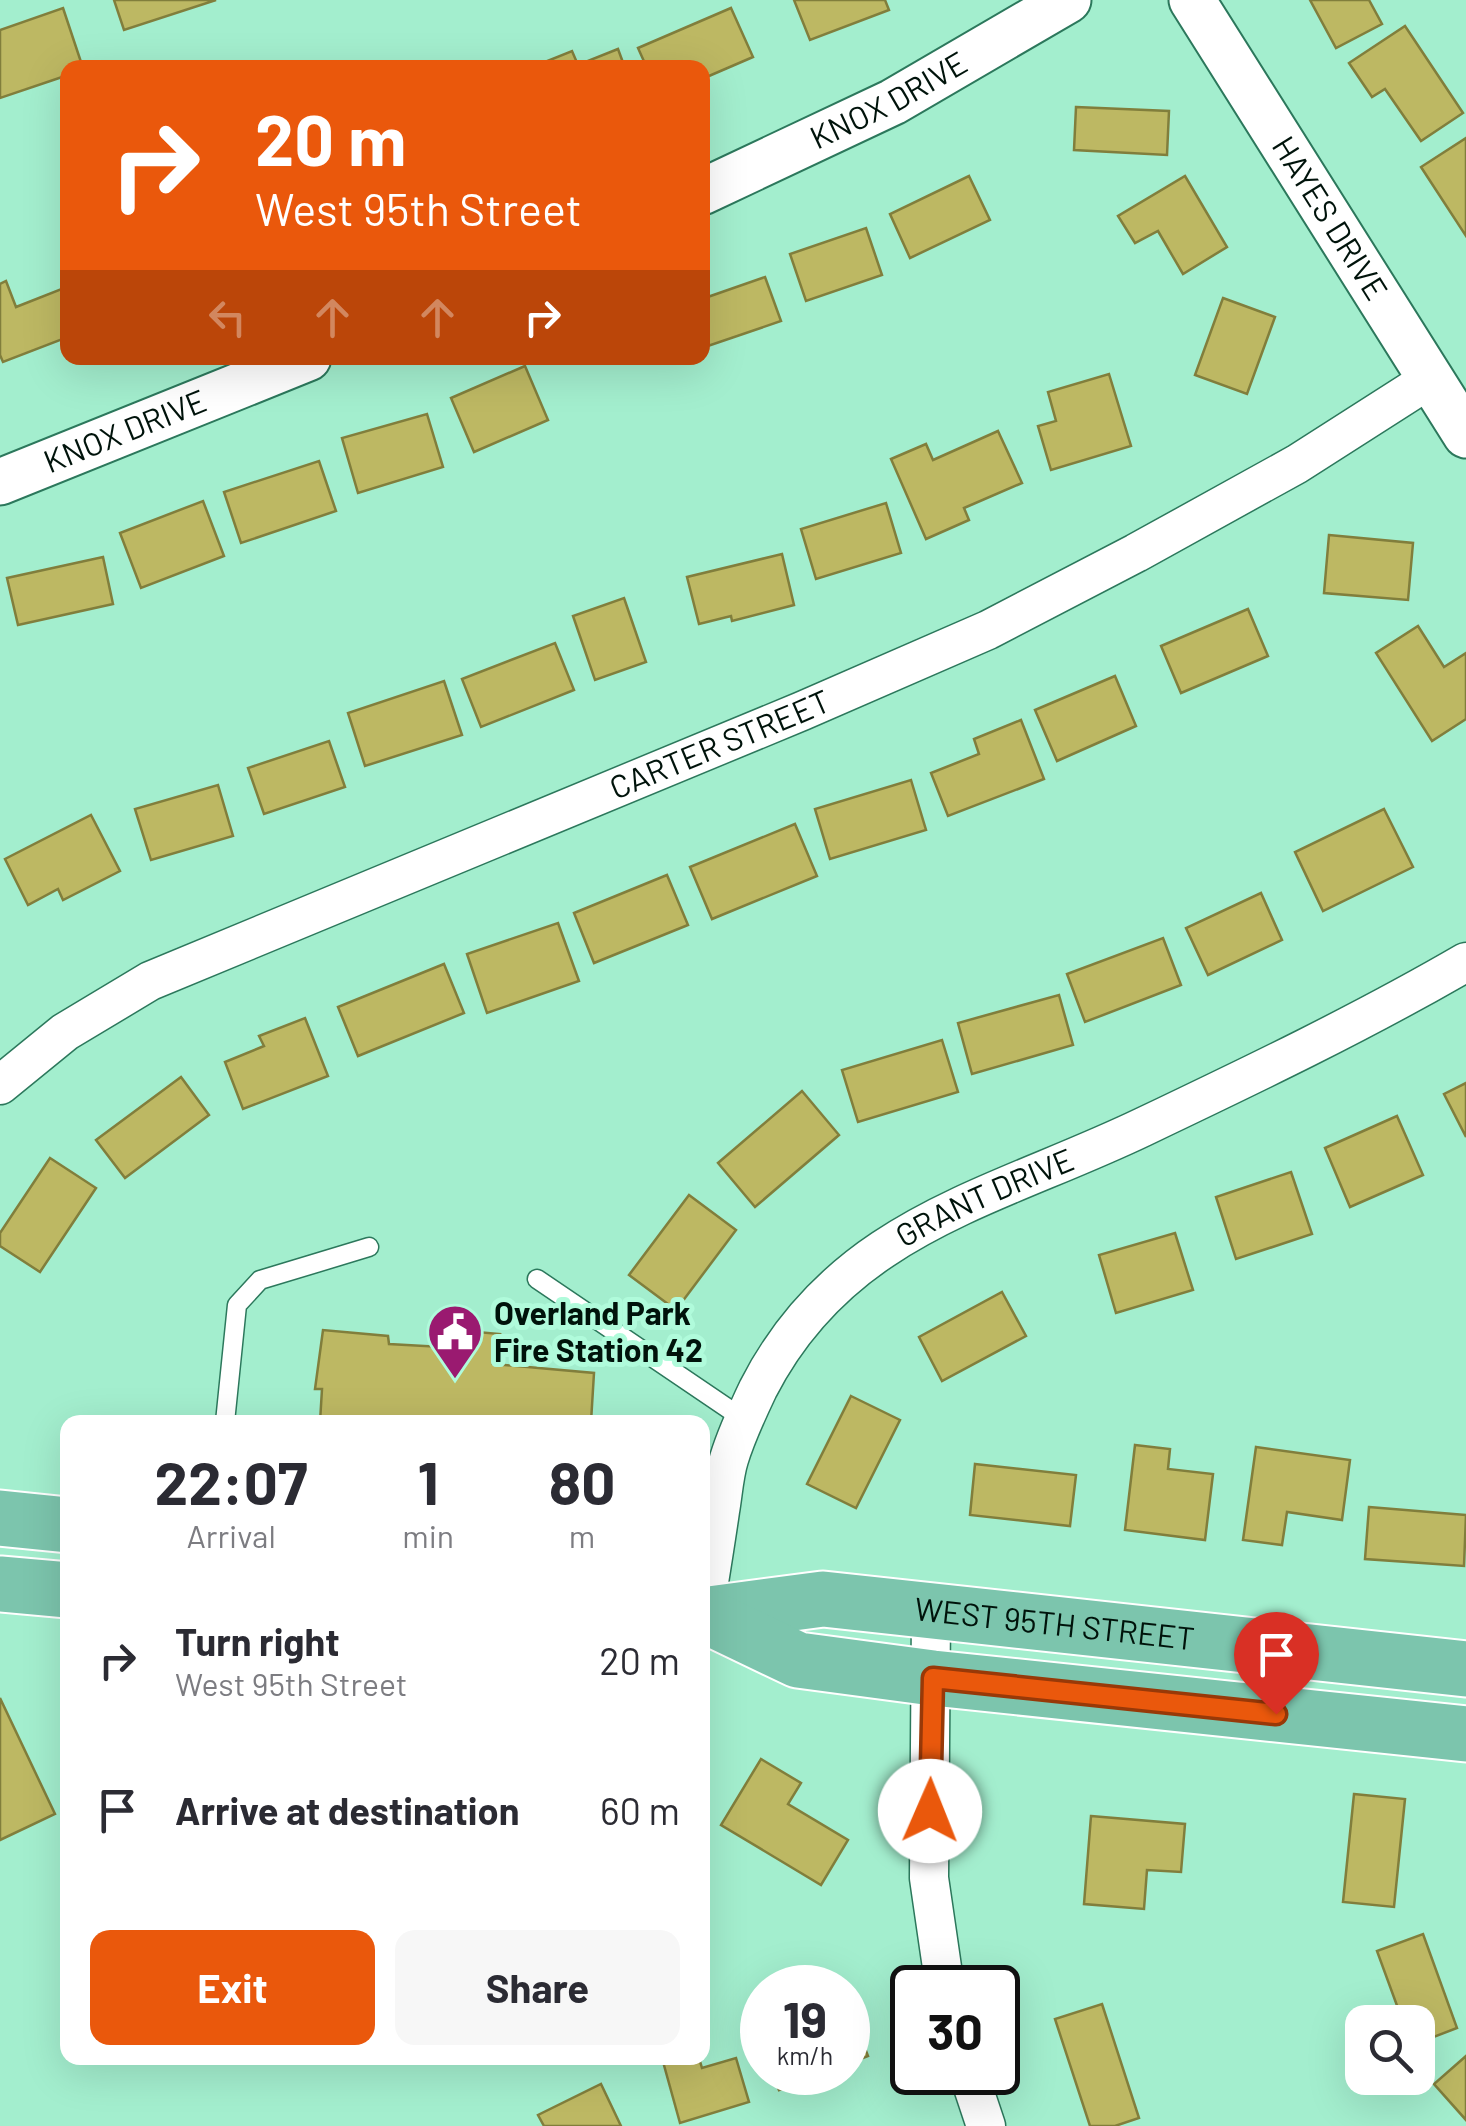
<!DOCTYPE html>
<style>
body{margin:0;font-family:Barlow,sans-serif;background:#f7f7f7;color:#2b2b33;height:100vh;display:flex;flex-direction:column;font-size:38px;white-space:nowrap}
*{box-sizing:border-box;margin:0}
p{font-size:32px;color:#7c7c81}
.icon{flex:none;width:55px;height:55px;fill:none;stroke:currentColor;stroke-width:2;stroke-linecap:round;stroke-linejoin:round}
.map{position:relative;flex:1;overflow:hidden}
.drawer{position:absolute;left:60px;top:1415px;width:650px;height:650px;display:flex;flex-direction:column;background:#fff;border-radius:20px;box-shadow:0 10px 40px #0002}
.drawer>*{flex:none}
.banner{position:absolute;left:60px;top:60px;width:650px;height:305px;border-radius:20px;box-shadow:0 10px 40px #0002;background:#ea580c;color:#fff;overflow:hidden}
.buttons{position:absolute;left:1345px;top:2005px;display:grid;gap:20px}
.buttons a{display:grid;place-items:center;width:90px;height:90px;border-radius:20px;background:#fff;box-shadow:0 10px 40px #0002;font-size:50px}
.speed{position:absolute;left:740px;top:1965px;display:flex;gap:20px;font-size:50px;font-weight:700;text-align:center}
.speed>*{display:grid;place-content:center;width:130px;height:130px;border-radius:50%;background:#fff;box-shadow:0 10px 40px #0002;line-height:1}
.speed small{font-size:25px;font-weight:400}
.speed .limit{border:5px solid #111;border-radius:15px;background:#fff;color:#111}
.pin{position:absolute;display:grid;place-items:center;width:85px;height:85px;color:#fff;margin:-102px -42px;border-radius:50% 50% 50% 0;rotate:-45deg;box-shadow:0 0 10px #0007}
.pin .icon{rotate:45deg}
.me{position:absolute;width:110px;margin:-55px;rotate:1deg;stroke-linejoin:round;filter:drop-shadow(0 0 8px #0008)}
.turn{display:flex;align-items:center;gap:35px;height:210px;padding:0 30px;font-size:45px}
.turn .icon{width:130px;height:130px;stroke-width:2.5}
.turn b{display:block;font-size:70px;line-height:85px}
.lanes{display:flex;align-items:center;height:95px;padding:0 30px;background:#0003;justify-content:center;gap:50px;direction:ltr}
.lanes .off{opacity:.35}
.eta{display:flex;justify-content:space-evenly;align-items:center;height:170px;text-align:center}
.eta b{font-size:60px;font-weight:700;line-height:70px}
.action{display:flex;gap:20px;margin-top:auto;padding:20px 30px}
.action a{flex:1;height:115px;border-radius:20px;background:#ea580c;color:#fff;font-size:40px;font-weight:700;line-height:115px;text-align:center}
.action a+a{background:#f7f7f7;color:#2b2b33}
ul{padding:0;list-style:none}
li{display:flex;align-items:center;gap:30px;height:150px;padding:0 30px}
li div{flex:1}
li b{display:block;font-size:38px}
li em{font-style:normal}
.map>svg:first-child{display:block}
</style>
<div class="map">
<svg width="1466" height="2126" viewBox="0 0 1466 2126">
<rect width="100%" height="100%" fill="#a3eece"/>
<!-- building -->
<g fill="#bdb863" stroke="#817e3c" stroke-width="2.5">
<polygon points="114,0 216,0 124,30"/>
<polygon points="794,0 885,0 889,10 810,40"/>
<polygon points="1310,0 1369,0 1382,24 1336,48"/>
<polygon points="63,8 83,68 68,68 68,75 0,98 0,30"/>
<polygon points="731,8 753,57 702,79 702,68 647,68 638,48"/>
<polygon points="1405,26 1463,113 1421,141 1385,89 1372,97 1349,63"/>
<polygon points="618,49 625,68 535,66 572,51 578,65"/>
<polygon points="1076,107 1169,111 1167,155 1074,150"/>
<polygon points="1466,138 1466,236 1421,167"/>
<polygon points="969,176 990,220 910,258 890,214"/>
<polygon points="1185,176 1227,247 1183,274 1158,231 1135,243 1118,216"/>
<polygon points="866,228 882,275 806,301 790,254"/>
<polygon points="765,277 781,321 702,348 702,299"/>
<polygon points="6,281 16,307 64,288 68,297 68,337 3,362 0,355 0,284"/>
<polygon points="1223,298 1275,317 1247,394 1195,375"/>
<polygon points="525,366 548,420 474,452 451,398"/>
<polygon points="1109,374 1131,446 1051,470 1038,426 1056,421 1048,392"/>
<polygon points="427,414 443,467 358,493 342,438"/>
<polygon points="998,431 1022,483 964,508 969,520 926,539 891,459 926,444 933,460"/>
<polygon points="319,461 336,511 241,543 224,492"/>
<polygon points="203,501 224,556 141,588 120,533"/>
<polygon points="886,503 901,553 816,579 801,529"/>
<polygon points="1329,535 1413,543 1408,600 1324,593"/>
<polygon points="782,554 794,605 732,621 731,616 699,624 687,577"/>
<polygon points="103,557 113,604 18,625 7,578"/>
<polygon points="624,598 646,662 595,680 573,616"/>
<polygon points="1248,609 1268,656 1181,693 1161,646"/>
<polygon points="1418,626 1444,667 1466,653 1466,719 1432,741 1376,653"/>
<polygon points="555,643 574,690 481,727 462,679"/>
<polygon points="1115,676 1136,726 1057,761 1035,710"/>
<polygon points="444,681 462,735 365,766 348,713"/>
<polygon points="1021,720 1044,779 948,816 931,773 979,754 974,739"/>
<polygon points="329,741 345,787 264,814 248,768"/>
<polygon points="911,780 926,830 830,859 815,809"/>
<polygon points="218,785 233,836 151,860 135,809"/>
<polygon points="1384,809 1413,867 1323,911 1295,852"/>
<polygon points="91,815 120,871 63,900 58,889 28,905 5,859"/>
<polygon points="795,824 817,876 712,919 690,867"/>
<polygon points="667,875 688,925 594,963 574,913"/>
<polygon points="1261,893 1282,940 1208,975 1186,928"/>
<polygon points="558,923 579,981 487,1013 467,954"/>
<polygon points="1163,938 1181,985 1085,1022 1067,974"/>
<polygon points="444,964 464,1013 358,1056 338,1007"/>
<polygon points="1059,995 1073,1045 972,1074 958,1023"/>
<polygon points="305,1018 328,1076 243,1109 225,1062 264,1046 259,1036"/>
<polygon points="942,1040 958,1092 858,1122 842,1070"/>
<polygon points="181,1077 209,1115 125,1178 96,1140"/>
<polygon points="1466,1083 1466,1137 1444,1094"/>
<polygon points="802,1091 839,1135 755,1207 718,1163"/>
<polygon points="1397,1116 1423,1175 1350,1207 1325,1148"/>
<polygon points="50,1158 96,1188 40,1272 0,1246 0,1233"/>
<polygon points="1291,1172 1312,1234 1236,1259 1216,1197"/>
<polygon points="689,1195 736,1230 676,1310 629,1275"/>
<polygon points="1175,1233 1193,1290 1116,1313 1099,1255"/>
<polygon points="1002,1292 1026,1336 942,1381 919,1337"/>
<polygon points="444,1329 500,1334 493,1364 594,1373 591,1422 320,1422 322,1389 315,1389 323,1330 388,1336 389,1344 442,1347"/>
<polygon points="851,1396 900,1420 856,1508 807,1484"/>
<polygon points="1135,1445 1170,1449 1168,1469 1213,1474 1205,1540 1125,1530"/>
<polygon points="1256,1447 1350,1460 1342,1520 1287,1512 1282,1545 1243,1540"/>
<polygon points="975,1464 1076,1475 1070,1526 970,1515"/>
<polygon points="1369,1507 1466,1515 1464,1566 1365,1559"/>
<polygon points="0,1698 55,1814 0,1840"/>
<polygon points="761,1759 801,1783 788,1804 848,1840 821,1885 721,1825"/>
<polygon points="1354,1794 1405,1799 1394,1907 1343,1902"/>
<polygon points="1091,1816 1185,1824 1181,1872 1147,1870 1144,1909 1084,1904"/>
<polygon points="1423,1934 1457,2028 1418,2043 1418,2022 1403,2022 1377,1951"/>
<polygon points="1102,2004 1139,2118 1115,2126 1090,2126 1055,2019"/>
<polygon points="850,2009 868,2056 848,2064 848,2010"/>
<polygon points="1466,2056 1466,2120 1434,2084"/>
<polygon points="662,2058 699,2058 702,2068 736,2058 749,2102 680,2123"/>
<polygon points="772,2072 824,2072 779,2090"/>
<polygon points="601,2084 621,2126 544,2126 538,2115"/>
</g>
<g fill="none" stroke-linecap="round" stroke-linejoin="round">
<!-- service casing -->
<g stroke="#2c785c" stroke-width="21">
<g id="service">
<polyline points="537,1279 745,1420"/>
<polyline points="225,1422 237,1305 260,1280 369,1247"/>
</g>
</g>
<!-- minor casing -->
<g stroke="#2c785c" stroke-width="41">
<g id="minor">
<path id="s1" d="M 0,1085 L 65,1032 L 150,981 L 802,711 L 988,630 L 1136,553 L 1297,464 L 1430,379"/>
<polyline points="931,1613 929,1878 945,1988"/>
<path id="s2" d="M 704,1615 C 709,1581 715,1546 720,1511 C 723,1494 724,1475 729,1459 C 736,1436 748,1410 758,1389 C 841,1226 993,1199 1143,1127 C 1252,1075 1361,1023 1466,962"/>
<polyline points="968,2072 986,2126"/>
</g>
</g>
<!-- tertiary casing -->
<g stroke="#2c785c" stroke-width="49">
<g id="tertiary">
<path id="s3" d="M 1192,0 L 1466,435"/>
<path id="s4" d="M 702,192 L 893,102 L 1068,0"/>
<path id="s5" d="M 0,482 L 308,358"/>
</g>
</g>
<!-- primary casing -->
<g stroke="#fff" stroke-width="59">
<g id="primary">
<polyline points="0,1518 68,1525"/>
<polyline points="0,1584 68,1590"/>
<path id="s6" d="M 702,1615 L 823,1599 L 1466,1669"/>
<polyline points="704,1615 798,1660 933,1678 1466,1734"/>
</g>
</g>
<!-- service -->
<use href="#service" stroke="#fff" stroke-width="18"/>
<!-- minor -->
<use href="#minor" stroke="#fff" stroke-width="38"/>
<!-- tertiary -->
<use href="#tertiary" stroke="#fff" stroke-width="45"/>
<!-- primary -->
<use href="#primary" stroke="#7cc5ad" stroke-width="55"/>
</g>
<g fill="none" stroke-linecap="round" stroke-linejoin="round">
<!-- route casing -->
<g stroke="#983908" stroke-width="25">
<polyline id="route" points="930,1811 933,1678 1276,1714"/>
</g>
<!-- route -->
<use href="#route" stroke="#ea580c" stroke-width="18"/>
</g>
<!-- icons -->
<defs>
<g id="civic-pin" transform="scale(2.875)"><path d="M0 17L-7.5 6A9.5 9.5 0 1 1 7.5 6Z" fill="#9a1a70" stroke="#b0fbdb"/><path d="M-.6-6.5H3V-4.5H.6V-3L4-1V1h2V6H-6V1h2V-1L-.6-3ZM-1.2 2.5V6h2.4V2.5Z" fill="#fff"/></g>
</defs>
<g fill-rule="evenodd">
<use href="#civic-pin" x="455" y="1332"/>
</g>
<g text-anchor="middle" stroke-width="10" stroke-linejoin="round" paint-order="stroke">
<!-- street labels -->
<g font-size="32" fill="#00130b" stroke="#b0fbdb">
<text dy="11" stroke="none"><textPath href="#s4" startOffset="208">KNOX DRIVE</textPath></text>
<text dy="11" stroke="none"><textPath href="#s3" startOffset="258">HAYES DRIVE</textPath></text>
<text dy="11" stroke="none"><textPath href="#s5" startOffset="135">KNOX DRIVE</textPath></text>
<text dy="11" stroke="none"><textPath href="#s1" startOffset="800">CARTER STREET</textPath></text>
<text dy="11" stroke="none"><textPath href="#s2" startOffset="538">GRANT DRIVE</textPath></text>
<text dy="11" stroke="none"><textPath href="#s6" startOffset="355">WEST 95TH STREET</textPath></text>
</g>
<!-- poi labels -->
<g font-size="32" font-weight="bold" fill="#00130b" stroke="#b0fbdb" text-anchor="start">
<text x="494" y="1325">Overland Park<tspan x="494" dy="37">Fire Station 42</tspan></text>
</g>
</g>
</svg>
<div class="buttons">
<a><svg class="icon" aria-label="search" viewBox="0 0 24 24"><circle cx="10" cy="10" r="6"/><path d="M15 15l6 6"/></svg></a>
</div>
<div class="speed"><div>19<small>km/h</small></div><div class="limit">30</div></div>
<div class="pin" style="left:1276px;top:1714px;background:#d93025"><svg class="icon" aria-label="arrive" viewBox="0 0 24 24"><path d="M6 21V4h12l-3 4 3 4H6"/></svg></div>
<svg class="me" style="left:930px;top:1811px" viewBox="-20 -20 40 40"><circle r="19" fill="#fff"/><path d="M0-13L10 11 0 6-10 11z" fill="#ea580c"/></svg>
<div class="banner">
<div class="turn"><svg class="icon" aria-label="right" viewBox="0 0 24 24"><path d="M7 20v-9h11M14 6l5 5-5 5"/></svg><div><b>20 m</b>West 95th Street</div></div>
<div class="lanes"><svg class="icon off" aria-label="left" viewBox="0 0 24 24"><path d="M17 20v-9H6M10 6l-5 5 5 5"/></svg><svg class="icon off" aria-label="ahead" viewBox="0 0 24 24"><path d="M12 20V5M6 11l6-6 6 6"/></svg><svg class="icon off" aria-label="ahead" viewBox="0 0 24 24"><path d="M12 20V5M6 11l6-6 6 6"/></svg><svg class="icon" aria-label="right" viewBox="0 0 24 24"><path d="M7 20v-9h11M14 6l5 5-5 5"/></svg></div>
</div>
<section class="drawer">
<div class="eta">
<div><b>22:07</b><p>Arrival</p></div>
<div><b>1</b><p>min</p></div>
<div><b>80</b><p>m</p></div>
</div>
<ul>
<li><svg class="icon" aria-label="right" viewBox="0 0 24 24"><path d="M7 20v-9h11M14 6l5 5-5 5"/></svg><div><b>Turn right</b><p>West 95th Street</p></div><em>20 m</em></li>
<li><svg class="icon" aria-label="arrive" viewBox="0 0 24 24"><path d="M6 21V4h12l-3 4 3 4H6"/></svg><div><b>Arrive at destination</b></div><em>60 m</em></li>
</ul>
<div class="action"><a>Exit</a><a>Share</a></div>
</section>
</div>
